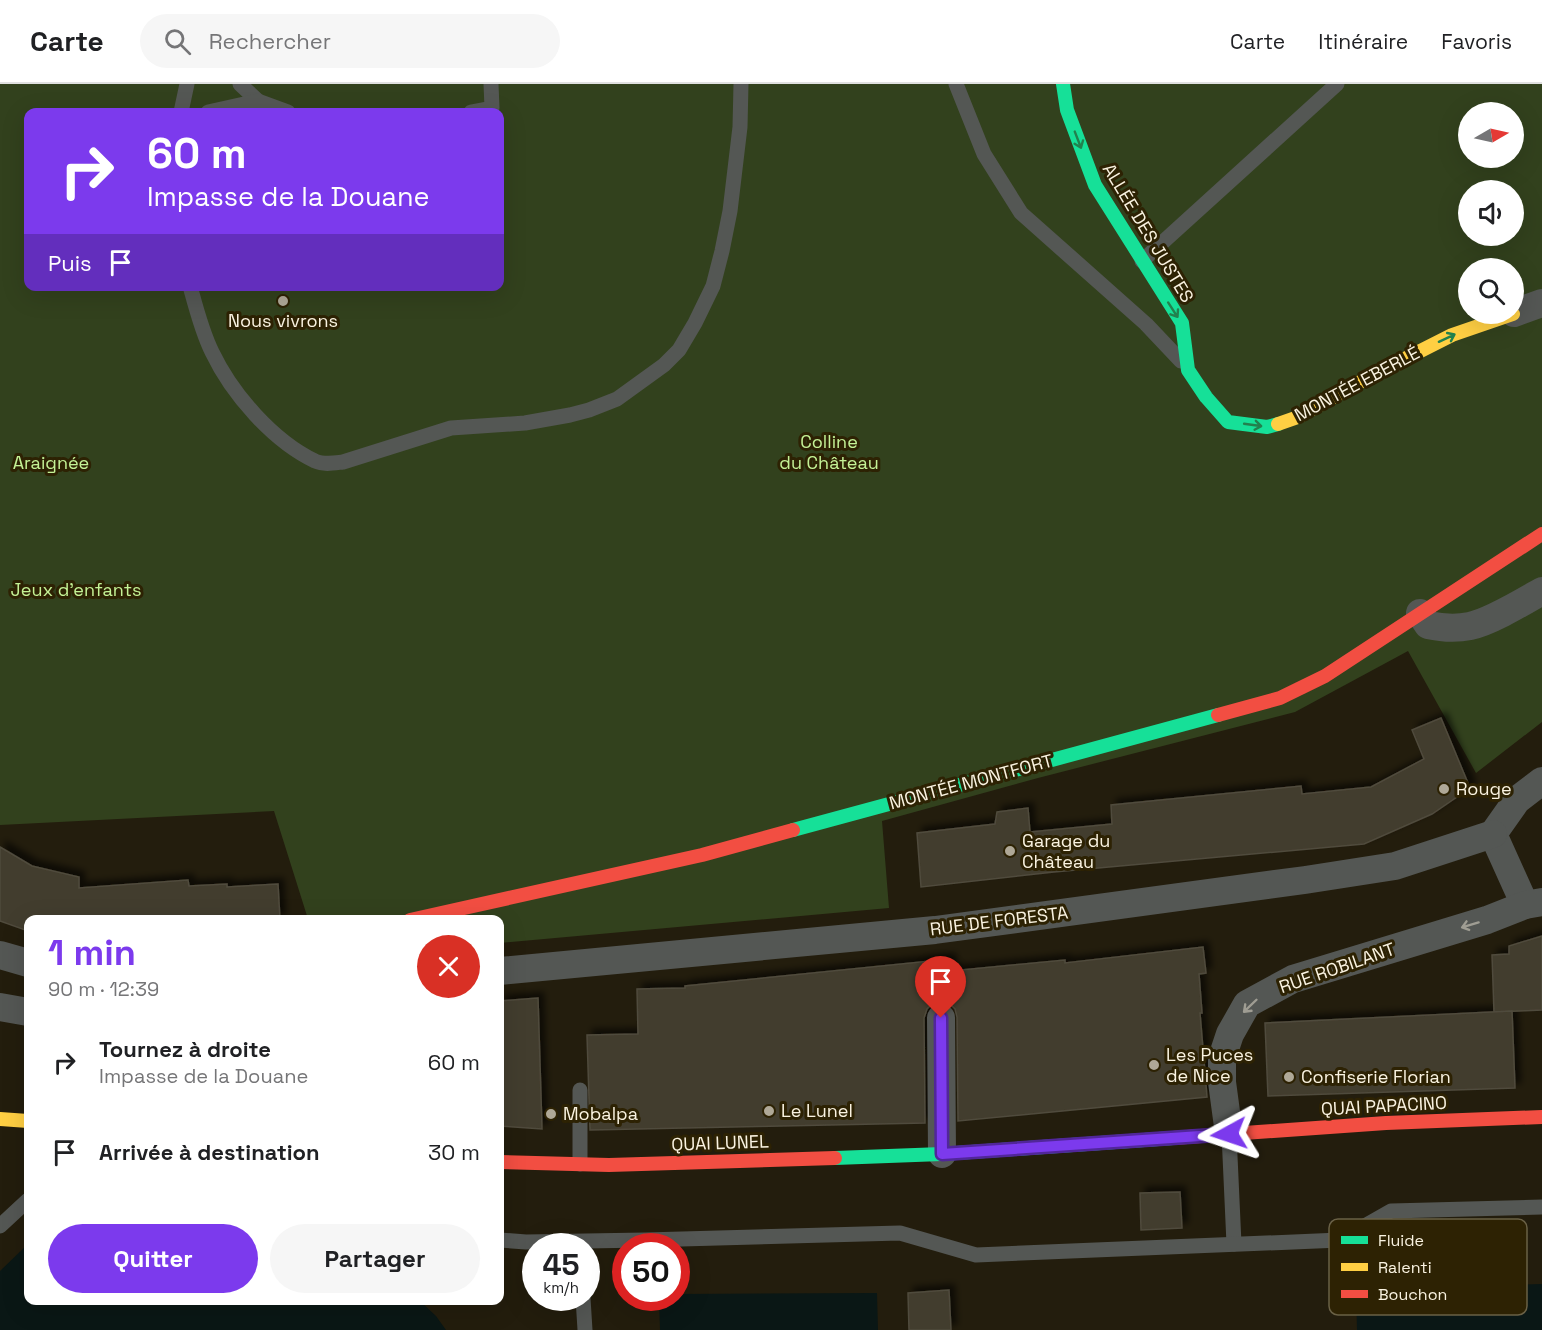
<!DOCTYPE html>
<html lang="fr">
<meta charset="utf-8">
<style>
body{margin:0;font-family:"Space Grotesk",sans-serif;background:#f6f6f6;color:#202124;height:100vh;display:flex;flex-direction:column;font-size:22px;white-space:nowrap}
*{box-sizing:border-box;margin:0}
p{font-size:20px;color:#757577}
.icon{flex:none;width:33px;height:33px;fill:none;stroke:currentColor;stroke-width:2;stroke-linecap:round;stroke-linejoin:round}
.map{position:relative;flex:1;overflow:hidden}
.side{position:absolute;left:24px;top:831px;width:480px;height:390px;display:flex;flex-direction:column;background:#fff;border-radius:12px;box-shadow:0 6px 24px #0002}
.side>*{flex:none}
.hud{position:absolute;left:24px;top:24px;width:480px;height:183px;border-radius:12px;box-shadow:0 6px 24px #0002;background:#7c3aed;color:#fff;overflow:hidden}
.needle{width:39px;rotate:81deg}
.controls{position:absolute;left:1458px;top:18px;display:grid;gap:12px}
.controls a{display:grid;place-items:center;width:66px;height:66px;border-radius:50%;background:#fff;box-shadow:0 6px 24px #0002;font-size:30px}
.speed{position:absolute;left:522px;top:1149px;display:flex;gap:12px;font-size:30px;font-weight:700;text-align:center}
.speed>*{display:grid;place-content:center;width:78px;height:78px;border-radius:50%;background:#fff;box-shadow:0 6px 24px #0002;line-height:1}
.speed small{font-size:15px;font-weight:400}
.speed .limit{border:9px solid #d22;background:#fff;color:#111}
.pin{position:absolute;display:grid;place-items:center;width:51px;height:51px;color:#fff;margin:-62px -26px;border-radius:50% 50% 50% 0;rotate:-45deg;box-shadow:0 0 6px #0007}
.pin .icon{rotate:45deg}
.me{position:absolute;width:66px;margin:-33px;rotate:265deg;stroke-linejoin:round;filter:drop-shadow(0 0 4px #0008)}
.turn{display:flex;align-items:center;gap:21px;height:126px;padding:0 24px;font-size:27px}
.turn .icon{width:78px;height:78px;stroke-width:2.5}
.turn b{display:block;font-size:42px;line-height:51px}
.then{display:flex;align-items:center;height:57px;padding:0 24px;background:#0003;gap:12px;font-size:22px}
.round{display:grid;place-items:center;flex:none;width:63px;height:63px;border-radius:32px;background:#f6f6f6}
.head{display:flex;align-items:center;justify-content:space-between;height:102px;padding:0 24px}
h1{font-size:36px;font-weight:800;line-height:45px;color:#7c3aed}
.button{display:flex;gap:12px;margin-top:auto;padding:12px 24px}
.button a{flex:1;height:69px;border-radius:36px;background:#7c3aed;color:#fff;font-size:24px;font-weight:800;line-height:69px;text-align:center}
.button a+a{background:#f6f6f6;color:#202124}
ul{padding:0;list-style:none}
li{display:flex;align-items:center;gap:18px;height:90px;padding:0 24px}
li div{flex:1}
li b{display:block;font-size:22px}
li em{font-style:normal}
header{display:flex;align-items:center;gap:36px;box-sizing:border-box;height:84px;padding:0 30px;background:#fff;border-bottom:2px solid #e0e0e0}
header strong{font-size:28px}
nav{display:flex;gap:33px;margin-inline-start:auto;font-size:21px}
.search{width:420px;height:54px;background:#f6f6f6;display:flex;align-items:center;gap:15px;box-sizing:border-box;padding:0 21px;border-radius:33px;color:#757577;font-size:22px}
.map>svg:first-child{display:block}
</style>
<header>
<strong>Carte</strong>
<div class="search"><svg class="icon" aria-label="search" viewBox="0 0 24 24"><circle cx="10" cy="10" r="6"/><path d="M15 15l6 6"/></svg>Rechercher</div>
<nav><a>Carte</a><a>Itinéraire</a><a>Favoris</a></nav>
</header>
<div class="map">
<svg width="1542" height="1246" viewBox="0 0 1542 1246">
<defs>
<filter id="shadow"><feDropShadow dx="5.5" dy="-5.5" stdDeviation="3" flood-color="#0009"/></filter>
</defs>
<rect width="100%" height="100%" fill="#231d0d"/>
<!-- green -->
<path fill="#32411d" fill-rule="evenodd" d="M 0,0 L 1542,0 L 1542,638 L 1476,689 L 1408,567 L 1295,628 L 1038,694 L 882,737 L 889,824 L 500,859 L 500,836 L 308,835 L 274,727 L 0,741 ZM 28,28 L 500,28 L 500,202 L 28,202 ZM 1468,28 L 1514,28 L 1514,74 L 1468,74 ZM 1468,106 L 1514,106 L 1514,152 L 1468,152 ZM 1468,184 L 1514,184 L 1514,230 L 1468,230 Z"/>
<!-- water -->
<g fill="#0a1715">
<polygon points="28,1160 28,1216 420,1217 436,1232 446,1246 0,1246 0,1187"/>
<polygon points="1542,1200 1542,1246 1357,1246 1356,1206"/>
<polygon points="877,1209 878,1246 660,1246 659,1214 676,1214 677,1210"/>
</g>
<!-- building -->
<g fill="#423c2d" stroke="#504b3d" stroke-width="1.5" filter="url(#shadow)">
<polygon points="1441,634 1470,704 1432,730 1364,760 1054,788 921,803 917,749 995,740 997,728 1028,724 1030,748 1112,740 1111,721 1301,702 1302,710 1371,703 1424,675 1412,646"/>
<polygon points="0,763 32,782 79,793 79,804 188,796 189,802 227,800 227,803 278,800 280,836 28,836 28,847 0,837"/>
<polygon points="1542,852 1542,926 1494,928 1492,871 1509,870 1509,862"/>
<polygon points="1203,863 1206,889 1199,890 1202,929 1200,929 1207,1013 958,1037 957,933 955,925 950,920 940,918 932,920 927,925 924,934 925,1039 590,1046 587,951 638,950 637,905 685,904 685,902 950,875 951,887 1065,876 1065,879"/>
<polygon points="538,914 542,1045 500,1042 500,917"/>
<polygon points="1512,927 1515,1004 1268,1012 1265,939"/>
<polygon points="1180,1108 1182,1144 1141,1146 1140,1109"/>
<polygon points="949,1206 951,1246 909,1246 908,1209"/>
</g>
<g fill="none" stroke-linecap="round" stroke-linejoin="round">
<!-- lane -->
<g stroke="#545754" stroke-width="15">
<polyline points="240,0 258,17"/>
<polyline points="956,0 984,70 1021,129 1146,240 1181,277"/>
<polyline points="181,28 187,0"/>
<polyline points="208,28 258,17 288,28"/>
<polyline points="471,28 492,24 491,0"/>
<polyline points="1142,177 1337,0"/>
<path d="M 190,202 C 196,224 202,248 212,268 C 232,310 273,357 315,377 C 324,381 334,379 343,378 L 451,344 L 525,339 L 570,331 L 589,326 L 617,315 L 664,281 L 679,266 L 695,239 L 713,202 L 722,167 L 730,127 L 740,43 L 741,0"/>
<polyline points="580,1006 580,1080"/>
<polyline points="1229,1050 1234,1160"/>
<polyline points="0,1142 28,1116"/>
<polyline points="500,1156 526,1158 645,1156 900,1149 976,1171 1340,1156 1391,1127 1542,1123"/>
<polyline points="583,1214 585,1246"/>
</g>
<!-- street -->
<g stroke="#545754" stroke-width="28">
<polyline points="1514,229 1542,219"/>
<path d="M 1420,529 L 1428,541 C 1442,544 1456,545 1470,542 C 1490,538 1523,518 1542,507"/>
<polyline points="1493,750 1525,821"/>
<polyline points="1493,750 1517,716 1542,697"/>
<polyline points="0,871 28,879"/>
<polyline points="500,887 935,846 1305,796 1395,782 1493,750"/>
<polyline points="0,923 28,928"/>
<polyline points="941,934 942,1070"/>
<polyline points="1229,1050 1222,998 1222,974 1230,950 1247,920 1293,895 1487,836 1525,821 1542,818"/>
</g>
<!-- fast -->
<g stroke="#16e098" stroke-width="14">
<polyline points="1063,0 1067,26 1095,101 1182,239 1188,286 1206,313 1228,338 1267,343 1278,340"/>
<polyline points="793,746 1218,631"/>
<polyline points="835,1074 942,1070 1173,1054"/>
</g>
<!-- slow -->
<g stroke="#ffcf43" stroke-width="14">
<polyline points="1278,340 1298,333 1369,293 1452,251 1513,230"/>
<polyline points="0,1035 28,1037"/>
</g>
<!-- jam -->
<g stroke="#f24e42" stroke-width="14">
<polyline points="1218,631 1280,614 1325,592 1542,450"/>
<polyline points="410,836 702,771 793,746"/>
<polyline points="1173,1054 1386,1039 1542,1033"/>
<polyline points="500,1078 609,1081 835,1074"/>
</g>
</g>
<!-- one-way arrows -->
<defs><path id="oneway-shaft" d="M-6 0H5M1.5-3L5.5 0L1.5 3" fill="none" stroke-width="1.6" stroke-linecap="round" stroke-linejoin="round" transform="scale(1.5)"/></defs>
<g stroke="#22814e">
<use href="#oneway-shaft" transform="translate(1078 56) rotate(69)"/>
<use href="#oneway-shaft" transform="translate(1173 226) rotate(57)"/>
<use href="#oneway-shaft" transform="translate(1447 254) rotate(-25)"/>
<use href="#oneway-shaft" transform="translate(1253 341) rotate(8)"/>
</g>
<g stroke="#9f9d93">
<use href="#oneway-shaft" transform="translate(1470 841) rotate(163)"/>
<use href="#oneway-shaft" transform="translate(1250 922) rotate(136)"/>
</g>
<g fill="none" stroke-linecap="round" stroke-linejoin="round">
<!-- route casing -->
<g stroke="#51269a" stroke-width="15">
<polyline id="route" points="941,934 942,1070 1229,1050"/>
</g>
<!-- route -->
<use href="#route" stroke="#7c3aed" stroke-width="10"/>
</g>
<!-- markers -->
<g fill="#afa897" stroke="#2d2203" stroke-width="2">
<circle cx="283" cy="217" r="6"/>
<circle cx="1444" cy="705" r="6"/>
<circle cx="1010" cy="767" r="6"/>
<circle cx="1154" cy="981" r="6"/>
<circle cx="1289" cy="993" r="6"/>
<circle cx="769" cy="1027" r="6"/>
<circle cx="551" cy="1030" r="6"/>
</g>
<g text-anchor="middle" stroke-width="6" stroke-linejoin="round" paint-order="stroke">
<!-- street labels -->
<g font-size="18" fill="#faf3e1" stroke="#2d2203">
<text transform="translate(1148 149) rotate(59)" y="6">ALLÉE DES JUSTES</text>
<text transform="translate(1357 300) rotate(-28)" y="6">MONTÉE EBERLÉ</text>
<text transform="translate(971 698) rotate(-15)" y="6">MONTÉE MONTFORT</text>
<text transform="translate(999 837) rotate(-7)" y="6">RUE DE FORESTA</text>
<text transform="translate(1337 884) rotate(-19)" y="6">RUE ROBILANT</text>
<text transform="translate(1384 1022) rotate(-3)" y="6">QUAI PAPACINO</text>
<text transform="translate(720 1059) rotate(-2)" y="6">QUAI LUNEL</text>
</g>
<!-- poi labels -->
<g font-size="18" fill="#faf3e1" stroke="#2d2203" text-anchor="start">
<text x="283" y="243" text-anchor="middle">Nous vivrons</text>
<text x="1456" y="711">Rouge</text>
<text x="1022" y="763">Garage du<tspan x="1022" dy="21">Château</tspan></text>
<text x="1166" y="977">Les Puces<tspan x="1166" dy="21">de Nice</tspan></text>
<text x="1301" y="999">Confiserie Florian</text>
<text x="781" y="1033">Le Lunel</text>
<text x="563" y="1036">Mobalpa</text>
</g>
<!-- park labels -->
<g font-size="18" fill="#c4f296" stroke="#2d2203">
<text x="829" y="364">Colline<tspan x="829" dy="21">du Château</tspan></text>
<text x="51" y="385">Araignée</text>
<text x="76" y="512">Jeux d'enfants</text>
</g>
</g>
<!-- legend -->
<rect x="1329" y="1135" width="198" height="96" rx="9" fill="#2d2203" stroke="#6a6146" stroke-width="1.5"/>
<rect x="1341" y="1152" width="27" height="8" fill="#16e098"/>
<rect x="1341" y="1179" width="27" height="8" fill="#ffcf43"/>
<rect x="1341" y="1206" width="27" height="8" fill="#f24e42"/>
<g font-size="16" fill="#faf3e1">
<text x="1378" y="1162">Fluide</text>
<text x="1378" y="1189">Ralenti</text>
<text x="1378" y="1216">Bouchon</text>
</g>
</svg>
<div class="controls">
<a><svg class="needle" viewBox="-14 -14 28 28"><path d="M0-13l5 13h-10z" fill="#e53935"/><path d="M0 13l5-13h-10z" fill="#757577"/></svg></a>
<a><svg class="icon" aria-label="sound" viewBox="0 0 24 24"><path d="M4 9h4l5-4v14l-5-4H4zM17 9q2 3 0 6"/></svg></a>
<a><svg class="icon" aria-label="search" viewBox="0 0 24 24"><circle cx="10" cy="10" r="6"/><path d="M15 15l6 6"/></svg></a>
</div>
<div class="speed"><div>45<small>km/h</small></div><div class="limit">50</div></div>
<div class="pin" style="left:941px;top:934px;background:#d93025"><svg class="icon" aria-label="arrive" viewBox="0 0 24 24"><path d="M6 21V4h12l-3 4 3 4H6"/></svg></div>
<svg class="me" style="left:1229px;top:1050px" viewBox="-20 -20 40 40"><path d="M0-17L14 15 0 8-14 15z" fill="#7c3aed" stroke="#fff" stroke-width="4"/></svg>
<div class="hud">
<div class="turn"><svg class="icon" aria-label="right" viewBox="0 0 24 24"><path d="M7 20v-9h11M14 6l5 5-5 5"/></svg><div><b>60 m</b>Impasse de la Douane</div></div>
<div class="then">Puis<svg class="icon" aria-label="arrive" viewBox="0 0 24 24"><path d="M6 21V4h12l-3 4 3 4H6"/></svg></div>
</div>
<section class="side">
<div class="head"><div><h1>1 min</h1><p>90 m · 12:39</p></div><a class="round" style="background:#d93025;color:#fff"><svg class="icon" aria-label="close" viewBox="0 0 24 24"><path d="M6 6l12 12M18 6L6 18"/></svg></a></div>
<ul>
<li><svg class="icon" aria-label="right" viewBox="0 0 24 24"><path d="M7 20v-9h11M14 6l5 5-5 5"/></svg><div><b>Tournez à droite</b><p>Impasse de la Douane</p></div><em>60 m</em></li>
<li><svg class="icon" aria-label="arrive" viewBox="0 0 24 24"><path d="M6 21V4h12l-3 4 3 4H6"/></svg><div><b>Arrivée à destination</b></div><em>30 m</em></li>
</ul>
<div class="button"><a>Quitter</a><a>Partager</a></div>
</section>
</div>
